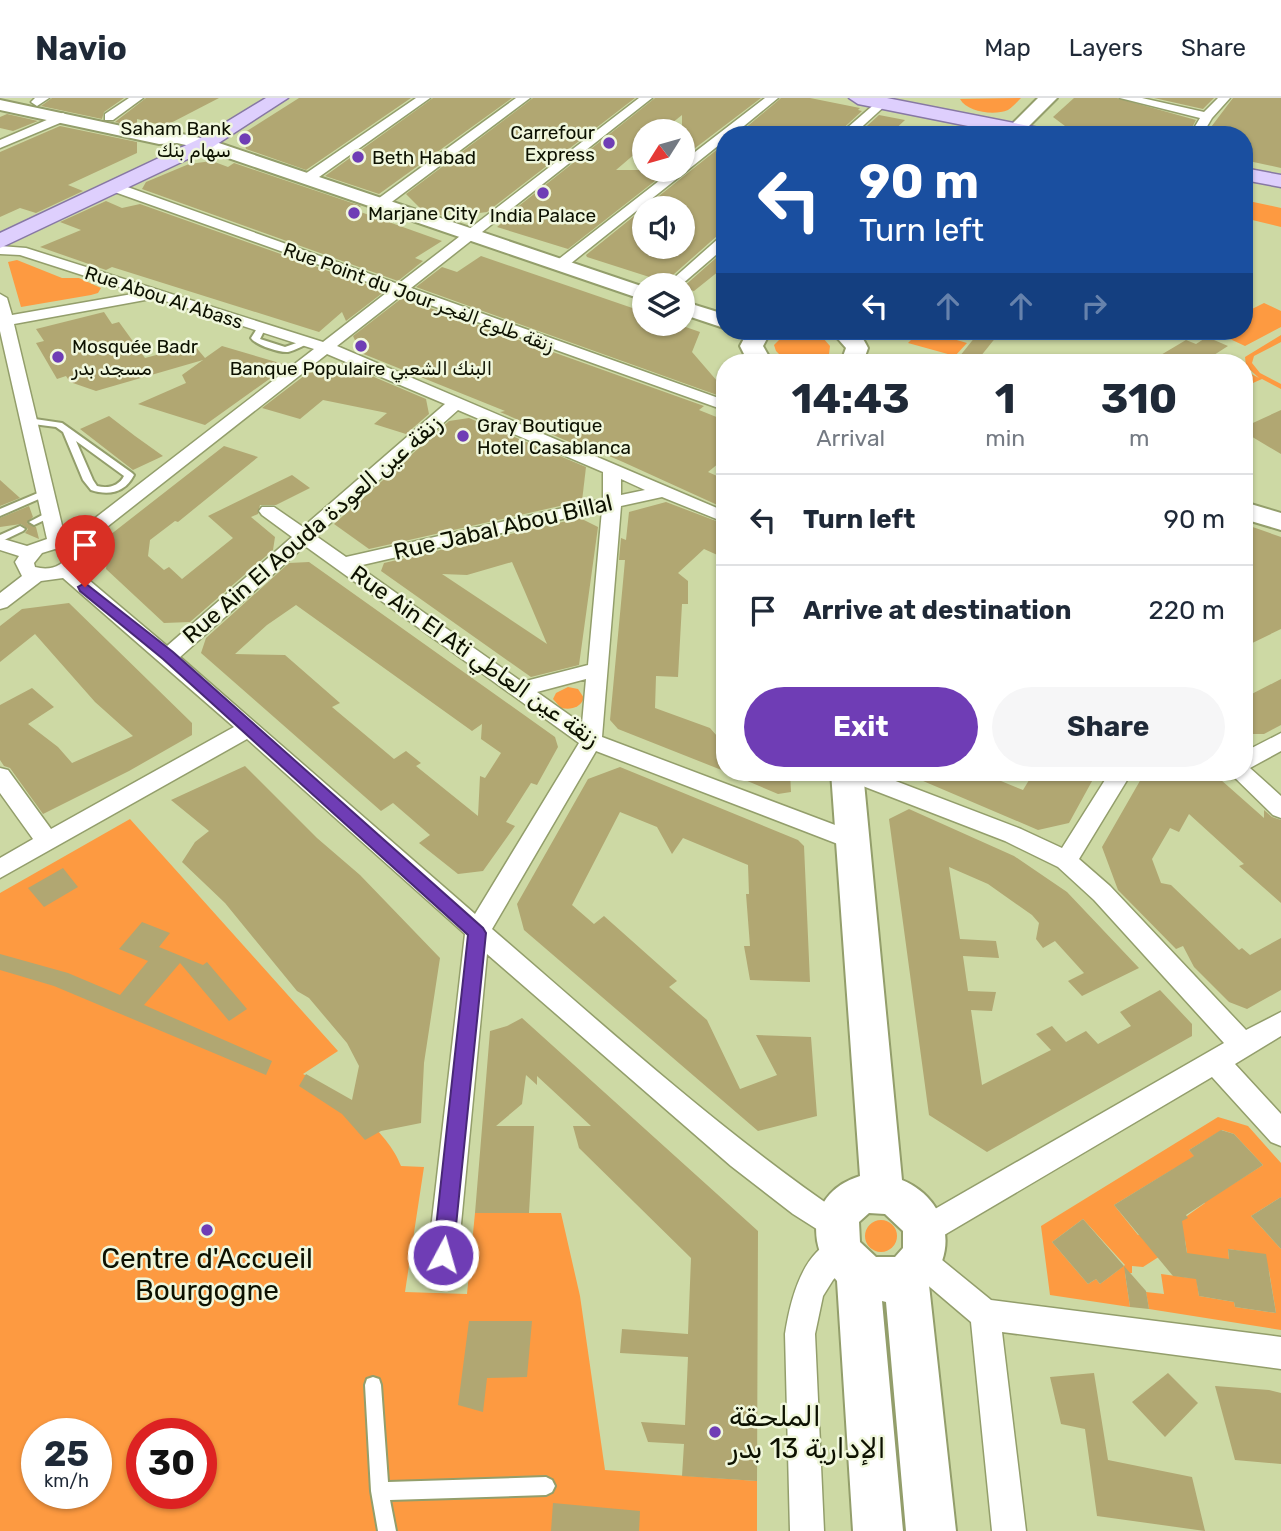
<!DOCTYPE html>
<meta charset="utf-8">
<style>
body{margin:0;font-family:Rubik,"Noto Sans Arabic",sans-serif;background:#f6f6f7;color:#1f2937;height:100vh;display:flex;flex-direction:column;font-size:26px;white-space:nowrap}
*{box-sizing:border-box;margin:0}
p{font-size:23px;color:#747a83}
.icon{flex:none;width:38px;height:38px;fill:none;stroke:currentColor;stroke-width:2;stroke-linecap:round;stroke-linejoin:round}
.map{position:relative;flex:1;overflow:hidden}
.drawer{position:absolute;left:716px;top:256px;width:537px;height:427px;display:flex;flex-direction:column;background:#fff;border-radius:28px;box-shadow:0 2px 5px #0004}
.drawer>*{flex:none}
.banner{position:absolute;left:716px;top:28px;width:537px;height:214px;border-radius:28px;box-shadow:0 2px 5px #0004;background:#1a4fa0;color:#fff;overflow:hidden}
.needle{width:46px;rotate:233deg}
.buttons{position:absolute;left:632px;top:21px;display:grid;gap:14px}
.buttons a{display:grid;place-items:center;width:63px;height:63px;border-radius:50%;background:#fff;box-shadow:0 2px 5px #0004;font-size:35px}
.speed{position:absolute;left:21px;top:1320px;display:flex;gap:14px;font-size:35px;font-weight:700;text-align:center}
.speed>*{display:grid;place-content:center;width:91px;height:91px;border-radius:50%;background:#fff;box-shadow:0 2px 5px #0004;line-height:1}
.speed small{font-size:18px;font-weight:400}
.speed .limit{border:10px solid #d22;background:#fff;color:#111}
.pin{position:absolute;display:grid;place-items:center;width:60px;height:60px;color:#fff;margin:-72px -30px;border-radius:50% 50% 50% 0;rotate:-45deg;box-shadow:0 0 7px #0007}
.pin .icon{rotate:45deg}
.me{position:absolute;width:77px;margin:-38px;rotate:6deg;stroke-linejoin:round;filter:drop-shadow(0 0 5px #0008)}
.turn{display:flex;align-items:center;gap:24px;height:147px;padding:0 28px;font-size:32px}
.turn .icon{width:91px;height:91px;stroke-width:2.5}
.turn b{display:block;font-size:49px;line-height:60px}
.lanes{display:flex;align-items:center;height:66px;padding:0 28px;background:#0003;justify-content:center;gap:35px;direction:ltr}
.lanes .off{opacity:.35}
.eta{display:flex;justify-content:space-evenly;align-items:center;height:119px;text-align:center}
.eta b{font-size:42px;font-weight:700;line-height:49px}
.button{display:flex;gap:14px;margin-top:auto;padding:14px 28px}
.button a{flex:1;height:80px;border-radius:42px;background:#6f3db5;color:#fff;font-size:28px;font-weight:700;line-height:80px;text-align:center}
.button a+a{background:#f6f6f7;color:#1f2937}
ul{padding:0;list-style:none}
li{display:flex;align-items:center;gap:21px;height:91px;padding:0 28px;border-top:2px solid #e0e1e3}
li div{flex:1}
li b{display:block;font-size:26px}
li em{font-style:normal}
header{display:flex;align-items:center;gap:42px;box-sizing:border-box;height:98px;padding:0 35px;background:#fff;border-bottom:2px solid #e0e1e3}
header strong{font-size:33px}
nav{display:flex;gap:38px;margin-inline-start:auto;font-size:24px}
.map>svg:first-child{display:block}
</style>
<header>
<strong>Navio</strong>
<nav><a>Map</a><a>Layers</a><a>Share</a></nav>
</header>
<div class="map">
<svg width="1281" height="1433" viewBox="0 0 1281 1433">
<rect width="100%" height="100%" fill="#cdd9a4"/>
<!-- green -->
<g fill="#fd9a41" fill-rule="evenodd">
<path d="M 1021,0 C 1017,4 1013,9 1008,12 C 994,18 967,14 960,1 Z"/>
<polygon points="1244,102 1281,110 1281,129 1244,120"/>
<polygon points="17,162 62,180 79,180 101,190 98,195 91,197 21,209 8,164"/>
<polygon points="1264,205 1281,213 1281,229 1245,248 1213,233 1244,233 1244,215"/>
<polygon points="920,233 926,233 967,245 955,258 908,245"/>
<path d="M 805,235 L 823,240 L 830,248 L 829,256 C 814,268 789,267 776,253 L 774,247 L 783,238 Z"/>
<polygon points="1281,237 1281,244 1254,258 1252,265 1260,275 1281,286 1281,291 1262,281 1244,289 1244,272 1259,280 1246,268 1245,259"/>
<path d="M 568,589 L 578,591 L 584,600 C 580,610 571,612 561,610 L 553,601 L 556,595 Z"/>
<path d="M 130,721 L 338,953 L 303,976 C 335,991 390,1035 401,1068 L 424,1069 L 405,1194 L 467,1196 L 475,1115 L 561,1115 L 580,1198 L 605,1372 L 757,1383 L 757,1433 L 0,1433 L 0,795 ZM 37,1335 L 96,1335 L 96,1395 L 37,1395 ZM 142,1335 L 201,1335 L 201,1395 L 142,1395 Z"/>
<path d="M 1218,1019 L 1248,1028 L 1281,1065 L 1281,1099 L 1251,1118 L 1281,1151 L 1281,1232 L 1149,1211 L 1146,1194 L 1164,1196 L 1161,1176 L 1191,1180 L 1185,1142 L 1143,1169 L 1132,1168 L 1132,1175 L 1125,1175 L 1130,1209 L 1050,1197 L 1041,1128 ZM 1222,1032 L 1234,1036 L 1263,1067 L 1225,1091 L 1189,1052 ZM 1175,1070 L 1205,1105 L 1166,1133 L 1138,1137 L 1114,1107 ZM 1083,1121 L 1125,1167 L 1100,1186 L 1096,1181 L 1088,1186 L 1052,1144 ZM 1228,1151 L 1254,1155 L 1269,1173 L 1276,1215 L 1235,1209 L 1234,1204 L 1199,1198 L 1194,1163 L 1229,1161 Z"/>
<circle cx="881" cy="1138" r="16"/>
</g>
<!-- building -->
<g fill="#b1a772" fill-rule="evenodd">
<polygon points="52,0 124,0 104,14 102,21 41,8"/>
<polygon points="146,0 219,0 165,28 137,21 137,29 115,24"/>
<polygon points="299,0 411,0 306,72 246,51 242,36"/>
<polygon points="433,0 512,0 379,96 325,78"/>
<polygon points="533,0 635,0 487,114 464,117 451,113 443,118 421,111 406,96"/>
<polygon points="655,0 761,0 682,60 682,17 662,33 644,33 644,48 616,72 669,72 568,151 497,129 520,110 515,111"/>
<polygon points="781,0 810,0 860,10 858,12 862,13 836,37 737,37"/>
<polygon points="1074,0 1117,0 1196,22 1188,37 1111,37 1065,28 1053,19"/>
<polygon points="1154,0 1214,0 1203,11"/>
<polygon points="1233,0 1281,0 1281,70 1244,62 1244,37 1205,37"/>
<polygon points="7,16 38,23 13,33 0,30 0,19"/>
<polygon points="879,17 905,22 889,37 857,37"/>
<polygon points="60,28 137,44 137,55 68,87 83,93 36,115 20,110 0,119 0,54"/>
<polygon points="724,46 724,137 717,138 665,184 587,159 586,157 644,110 644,149 682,149 682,110 644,110"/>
<polygon points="212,63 228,69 234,65 361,108 355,112 442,143 415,160 423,163 398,183 142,91 146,84 189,66"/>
<polygon points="106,103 122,110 140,106 385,193 346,223 342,214 319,234 112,169 106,172 40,149 81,132 60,124"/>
<polygon points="724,153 724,169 694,193 682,190"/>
<polygon points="481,158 644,214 644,226 677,226 700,234 692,254 724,291 717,297 416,189 442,169 457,174"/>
<polygon points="402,200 704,308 699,312 724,322 724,361 708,374 724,381 724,410 623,364 588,349 588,352 500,314 505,313 361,255 353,238"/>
<polygon points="104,214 112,226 119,224 145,260 194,247 205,260 222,248 283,266 274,273 282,272 205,327 138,306 186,285 182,277 203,262 96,293 70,284 66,278 57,281 36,245 44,243 36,231"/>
<polygon points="980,233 1001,233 976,264 955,264"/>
<polygon points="1207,239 1228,248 1203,264 1149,264 1186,242 1196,246"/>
<polygon points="341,265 426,301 429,316 406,336 374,326 387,315 323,302 300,321 262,310 309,274 315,275 325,267"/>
<polygon points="1281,312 1281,356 1244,334 1244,329"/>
<polygon points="109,318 135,338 163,358 133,372 80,331"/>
<polygon points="469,320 586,369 582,403 369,451 334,426 449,323"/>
<polygon points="224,348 258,359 178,424 175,423 150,442 148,458 164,472 169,469 182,481 233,440 208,418 292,377 310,390 276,407 260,407 258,416 251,419 275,439 273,452 190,524 164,525 106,471 110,437"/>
<polygon points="0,382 20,400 0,408"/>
<polygon points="666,404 724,426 724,460 704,451 678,475 688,483 688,506 682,506 678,579 656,578 655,610 710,630 724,646 724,673 618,631 610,622 623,484 625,462 619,462 621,440 626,442 629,414"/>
<polygon points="29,408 33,419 27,425 36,429 39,441 25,435 28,431 21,426 0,429 0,420"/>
<path d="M 580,420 L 598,429 L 579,567 L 531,579 L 381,473 L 384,465 ZM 512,464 L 525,494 L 547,546 L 442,476 L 467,477 Z"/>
<polygon points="1244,426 1281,439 1281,531 1244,549"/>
<path d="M 309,464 L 555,639 L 558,649 L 537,687 L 531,685 L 506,724 L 515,728 L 483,773 L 458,776 L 419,745 L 430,737 L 393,705 L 381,713 L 201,555 L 206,540 L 289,465 ZM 296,507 L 472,633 L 482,626 L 481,641 L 501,655 L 485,680 L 480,678 L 478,718 L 416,668 L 421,665 L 406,653 L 394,661 L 332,609 L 340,605 L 285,557 L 235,556 L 267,527 Z"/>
<polygon points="69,505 192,625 192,637 129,673 43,716 10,670 4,668 0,662 0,607 32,590 54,609 28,626 58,649 72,665 133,638 95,604 35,536 0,564 0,528 22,511"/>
<polygon points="1281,581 1281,627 1264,636 1244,636 1244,600"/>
<polygon points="245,668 317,740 360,777 440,860 424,965 421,1025 381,1033 365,1042 342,1016 299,988 306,976 352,1002 359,968 347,945 309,900 297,893 225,805 182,764 195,744 209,733 171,702"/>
<polygon points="620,669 798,742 804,748 810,884 750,882 744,848 750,848 746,796 749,796 748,767 683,740 672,756 657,729 620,714 572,807 594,826 604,818 677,883 669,889 707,922 740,991 777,977 756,937 811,939 817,1018 758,1033 524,832 517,806 588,681"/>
<polygon points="726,674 790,674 791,694 778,696"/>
<polygon points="902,674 979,674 1023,692 1034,674 1097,674 1069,725 1038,732"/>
<polygon points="1145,674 1212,674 1264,720 1264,712 1272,719 1281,722 1281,805 1239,768 1244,766 1189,716 1179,734 1170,730 1152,761 1161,785 1171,787 1239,852 1242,850 1250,857 1281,840 1281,892 1247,911 1229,904 1194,869 1183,848 1176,851 1118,792 1102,749"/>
<polygon points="909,711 1014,758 1067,794 1139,870 1082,898 1068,883 1084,875 1055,843 1043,850 1036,841 1039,825 1032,817 988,786 949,769 960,841 996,843 999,860 963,858 968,893 996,894 992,913 971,912 982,987 1051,952 1036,936 1052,928 1066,944 1086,933 1098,946 1131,928 1120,914 1160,892 1192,926 1192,938 987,1054 929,1017 889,721"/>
<polygon points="63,770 78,789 44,809 28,790"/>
<polygon points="142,824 170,835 159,849 203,867 207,864 247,911 229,923 180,865 144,907 272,963 266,977 54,888 0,872 0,856 68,875 120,897 148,863 119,851"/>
<polygon points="522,920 758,1133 757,1383 682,1378 684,1346 648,1344 641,1324 685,1327 688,1259 620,1255 622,1231 688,1236 691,1160 579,1050 573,1028 591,1028 537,978 537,987 526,977 522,1006 496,1028 534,1028 529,1115 475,1115 490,933 507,928"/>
<polygon points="1221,1032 1234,1036 1263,1067 1186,1117 1188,1120 1182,1123 1187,1155 1229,1161 1228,1151 1266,1156 1276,1215 1235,1209 1234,1204 1199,1198 1196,1181 1173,1178 1114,1107 1194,1058 1189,1052"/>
<polygon points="1281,1099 1281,1151 1251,1118"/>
<polygon points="1083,1121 1124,1168 1100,1186 1096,1181 1088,1186 1052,1144"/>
<polygon points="1124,1168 1146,1193 1149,1211 1130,1209"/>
<polygon points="469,1223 532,1223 527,1279 487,1280 483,1314 458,1307"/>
<polygon points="1094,1275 1108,1362 1192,1379 1205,1433 1097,1418 1085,1331 1061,1326 1050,1279"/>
<polygon points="1168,1275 1198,1305 1165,1339 1132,1304"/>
<polygon points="1215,1288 1269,1292 1281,1295 1281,1366 1235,1362"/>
<polygon points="553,1405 640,1413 639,1433 551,1433"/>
</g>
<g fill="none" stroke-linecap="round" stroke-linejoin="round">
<!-- lane casing -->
<g stroke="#939e6b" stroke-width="4">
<g id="lane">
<path d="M 258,229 L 265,231 L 260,241 L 285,249 L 305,242 L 309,244 C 304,248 295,252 288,254 C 280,255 255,247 251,240 Z"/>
<path d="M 28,320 L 62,325 L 132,375 L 134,377 C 125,395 108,398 91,392 L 83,382 L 63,334 L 56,329 L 25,325 L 24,323 ZM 76,343 L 124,378 C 119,388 108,391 97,388 L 93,382 Z"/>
<polygon points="45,392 48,393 48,397 0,418 0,411"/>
<polygon points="50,413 55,416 53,418 34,427 29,424"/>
<polygon points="20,428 25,431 23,433 0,444 0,437"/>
<polygon points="373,1279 379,1281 381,1287 388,1384 546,1379 552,1382 555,1388 552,1394 546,1397 390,1402 396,1433 378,1433 371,1393 365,1287 367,1281"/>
</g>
</g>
<!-- street casing -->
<g stroke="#939e6b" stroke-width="3">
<g id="street">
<polygon points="35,0 49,0 37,8 31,4"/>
<polygon points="129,0 143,0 113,22 105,22 105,16"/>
<polygon points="416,0 430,0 312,84 302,84 302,78"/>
<polygon points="516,0 530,0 385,109 375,109 375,103"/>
<path d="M 639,0 L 652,0 L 411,190 L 724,302 L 724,312 L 402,197 L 337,248 L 724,413 L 724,424 L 662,399 L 621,408 L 602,639 L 859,736 L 863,742 L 859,748 L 851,751 L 843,748 L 596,653 L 492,831 C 607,930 720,1033 845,1118 L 850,1128 L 845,1138 L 841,1140 L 850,1144 L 855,1154 L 850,1164 L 833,1182 L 823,1198 L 815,1236 L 824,1433 L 790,1433 L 785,1236 C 790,1204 801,1156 834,1142 L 793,1116 L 731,1068 L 487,856 L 458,1157 L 453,1167 L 443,1171 L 433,1167 L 428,1157 L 465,836 L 247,641 L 0,780 L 0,760 L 33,741 L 0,695 L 0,670 L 8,672 L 51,731 L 234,629 L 63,480 L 41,483 L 7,509 L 0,511 L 0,495 L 22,478 L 15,464 L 19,458 L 0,452 L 0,440 L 27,448 L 47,441 L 0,233 L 0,196 L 7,200 L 12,217 L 138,195 L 20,157 L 0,156 L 0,148 L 26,150 L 323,244 L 390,192 L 109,92 L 109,86 L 119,86 L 398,186 ZM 156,200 L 314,251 L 68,441 L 65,440 L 14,226 ZM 327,256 L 445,306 L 303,429 L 274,409 L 262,409 L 259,413 L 262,417 L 292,439 L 167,548 L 77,472 L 87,456 L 84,447 ZM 458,312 L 603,374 L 603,401 L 346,459 L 316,438 ZM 621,381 L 645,392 L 621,397 ZM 602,412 L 588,567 L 522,584 L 358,468 ZM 305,448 L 579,645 L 475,816 L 180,559 ZM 55,451 L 68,454 C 65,469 49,473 35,469 L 34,465 L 42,455 ZM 586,581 L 582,626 L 537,594 Z"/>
<polygon points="765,0 778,0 733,37 724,37 724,43 565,170 555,170 555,164 673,72 682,72 682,64"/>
<polygon points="1120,0 1142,0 1204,14 1218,0 1230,0 1212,20 1202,37 1190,37 1200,20"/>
<polygon points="878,3 888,5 853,37 839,37"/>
<polygon points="63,15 69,19 67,22 0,50 0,42"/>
<polygon points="724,139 724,150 681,187 666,187 719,140"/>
<polygon points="1281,635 1281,653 1250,670 1281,698 1281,720 1273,717 1229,674 1244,674 1244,654"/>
<polygon points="839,674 872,674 1021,731 1062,750 1110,674 1132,674 1079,761 1110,788 1246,932 1281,914 1281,938 1235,966 1281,1016 1281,1048 1271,1044 1212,979 934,1143 924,1147 914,1143 909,1133 914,1123 1224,945 1094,802 1058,769 1005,743 842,680"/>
<polygon points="921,1148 931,1153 991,1202 1281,1239 1281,1271 1002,1234 1026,1433 992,1433 971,1224 911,1173 906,1163 911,1153"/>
</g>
</g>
<!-- secondary casing -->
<g stroke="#939e6b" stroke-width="4">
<g id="secondary">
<polygon points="1038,0 1057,0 1020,37 1001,37"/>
<polygon points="0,2 159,36 177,35 210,42 644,189 644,202 199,50 177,45 159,46 0,12"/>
<polygon points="682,203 724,216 724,230 682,216"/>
<polygon points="748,233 771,233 763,248 772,264 748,264 740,248"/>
<path d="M 831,233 C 852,232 858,229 868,250 L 863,264 L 841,264 L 846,250 Z"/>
<polygon points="1244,404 1281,415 1281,432 1244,421"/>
<path d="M 831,674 L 863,674 L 902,1082 C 934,1095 954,1129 942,1163 C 939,1172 936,1181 929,1187 L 956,1433 L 906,1433 L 886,1204 L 882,1203 L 903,1433 L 853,1433 L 837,1183 C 804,1145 809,1094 860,1078 ZM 869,1115 L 885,1116 L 903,1133 L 903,1150 L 895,1159 L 876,1159 L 860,1144 L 859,1124 Z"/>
</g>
</g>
<!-- primary casing -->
<g stroke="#8778a4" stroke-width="3">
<g id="primary">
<polygon points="266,0 288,0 211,50 0,150 0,135 197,42"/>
<polygon points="849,0 887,0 1044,31 1054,37 1013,37 858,6"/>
<polygon points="1244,70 1281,77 1281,89 1244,82"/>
</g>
</g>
<!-- lane -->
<use href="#lane" fill="#fff" fill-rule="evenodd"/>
<!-- street -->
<use href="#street" fill="#fff" fill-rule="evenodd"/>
<!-- secondary -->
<use href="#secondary" fill="#fff" fill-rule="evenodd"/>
<!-- primary -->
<use href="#primary" fill="#decffd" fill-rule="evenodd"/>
</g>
<!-- route -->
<polygon fill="#6f3db5" stroke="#482876" stroke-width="2" points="85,485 173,554 483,830 486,835 453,1157 450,1164 443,1167 436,1164 433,1157 468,837 163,561 80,493 78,489"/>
<!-- markers -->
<g fill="#6f3db5" stroke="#f0f7dc" stroke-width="2.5">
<circle cx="245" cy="41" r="7"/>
<circle cx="609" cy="45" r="7"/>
<circle cx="358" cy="59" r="7"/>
<circle cx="543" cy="95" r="7"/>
<circle cx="354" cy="115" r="7"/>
<circle cx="361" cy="248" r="7"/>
<circle cx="58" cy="259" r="7"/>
<circle cx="463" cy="338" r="7"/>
<circle cx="207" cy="1132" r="7"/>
<circle cx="715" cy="1334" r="7"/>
</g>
<g text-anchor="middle" stroke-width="5" stroke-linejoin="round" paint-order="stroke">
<!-- far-poi labels -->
<g font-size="19" fill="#0d1101" stroke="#f0f7dc" text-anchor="start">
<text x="231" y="37" text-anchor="end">Saham Bank<tspan x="231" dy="22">سهام بنك</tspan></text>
<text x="595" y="41" text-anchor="end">Carrefour<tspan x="595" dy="22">Express</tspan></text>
<text x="372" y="66">Beth Habad</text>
<text x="368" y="122">Marjane City</text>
<text x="543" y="124" text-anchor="middle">India Palace</text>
<text x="72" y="255">Mosquée Badr<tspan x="72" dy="22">مسجد بدر</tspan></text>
<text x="361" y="277" text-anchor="middle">Banque Populaire البنك الشعبي</text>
<text x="477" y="334">Gray Boutique<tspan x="477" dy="22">Hotel Casablanca</tspan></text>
</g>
<!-- far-street labels -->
<g font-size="19" fill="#0d1101" stroke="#f0f7dc">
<text transform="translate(164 199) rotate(18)" y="7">Rue Abou Al Abass</text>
<text transform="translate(419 199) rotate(20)" y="7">Rue Point du Jour زنقة طلوع الفجر</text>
</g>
<!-- street labels -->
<g font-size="23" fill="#0d1101" stroke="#f0f7dc">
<text transform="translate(503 429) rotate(-13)" y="8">Rue Jabal Abou Billal</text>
<text transform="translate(312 431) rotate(-41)" y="8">Rue Ain El Aouda زنقة عين العودة</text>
<text transform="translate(475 558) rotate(35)" y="8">Rue Ain El Ati زنقة عين العاطي</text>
</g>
<!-- near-poi labels -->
<g font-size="28" fill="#0d1101" stroke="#f0f7dc">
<text x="207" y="1170">Centre d'Accueil<tspan x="207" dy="32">Bourgogne</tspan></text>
<text x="729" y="1328" text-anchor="start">الملحقة<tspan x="729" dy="32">الإدارية 13 بدر</tspan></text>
</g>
</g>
</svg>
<div class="buttons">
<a><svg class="needle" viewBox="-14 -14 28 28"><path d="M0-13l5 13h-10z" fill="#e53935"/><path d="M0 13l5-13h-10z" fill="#747a83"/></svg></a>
<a><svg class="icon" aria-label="sound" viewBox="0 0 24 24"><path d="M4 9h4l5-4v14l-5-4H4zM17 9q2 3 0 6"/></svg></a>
<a><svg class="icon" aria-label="layers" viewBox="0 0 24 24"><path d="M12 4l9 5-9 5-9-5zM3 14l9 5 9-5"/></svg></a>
</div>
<div class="speed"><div>25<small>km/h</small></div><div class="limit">30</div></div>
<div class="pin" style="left:85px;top:489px;background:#d93025"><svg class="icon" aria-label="arrive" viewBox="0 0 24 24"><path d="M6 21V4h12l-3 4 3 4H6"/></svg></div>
<svg class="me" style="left:443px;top:1157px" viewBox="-20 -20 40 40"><circle r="17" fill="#6f3db5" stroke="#fff" stroke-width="3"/><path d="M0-11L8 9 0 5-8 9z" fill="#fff"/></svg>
<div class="banner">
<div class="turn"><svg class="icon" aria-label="left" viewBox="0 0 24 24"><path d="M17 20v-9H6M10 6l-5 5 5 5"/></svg><div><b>90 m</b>Turn left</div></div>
<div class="lanes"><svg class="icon" aria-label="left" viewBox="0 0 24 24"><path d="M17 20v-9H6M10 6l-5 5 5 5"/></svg><svg class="icon off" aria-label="ahead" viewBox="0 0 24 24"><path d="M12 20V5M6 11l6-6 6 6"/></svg><svg class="icon off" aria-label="ahead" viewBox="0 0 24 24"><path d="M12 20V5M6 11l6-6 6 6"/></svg><svg class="icon off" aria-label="right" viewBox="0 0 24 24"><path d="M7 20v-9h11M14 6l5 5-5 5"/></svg></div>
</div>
<section class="drawer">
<div class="eta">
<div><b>14:43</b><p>Arrival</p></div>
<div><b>1</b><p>min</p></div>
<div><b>310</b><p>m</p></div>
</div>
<ul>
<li><svg class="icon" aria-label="left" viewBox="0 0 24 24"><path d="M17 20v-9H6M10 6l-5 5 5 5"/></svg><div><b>Turn left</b></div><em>90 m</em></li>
<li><svg class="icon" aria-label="arrive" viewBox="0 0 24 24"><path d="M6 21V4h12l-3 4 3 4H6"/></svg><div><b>Arrive at destination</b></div><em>220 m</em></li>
</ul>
<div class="button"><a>Exit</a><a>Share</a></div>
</section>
</div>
